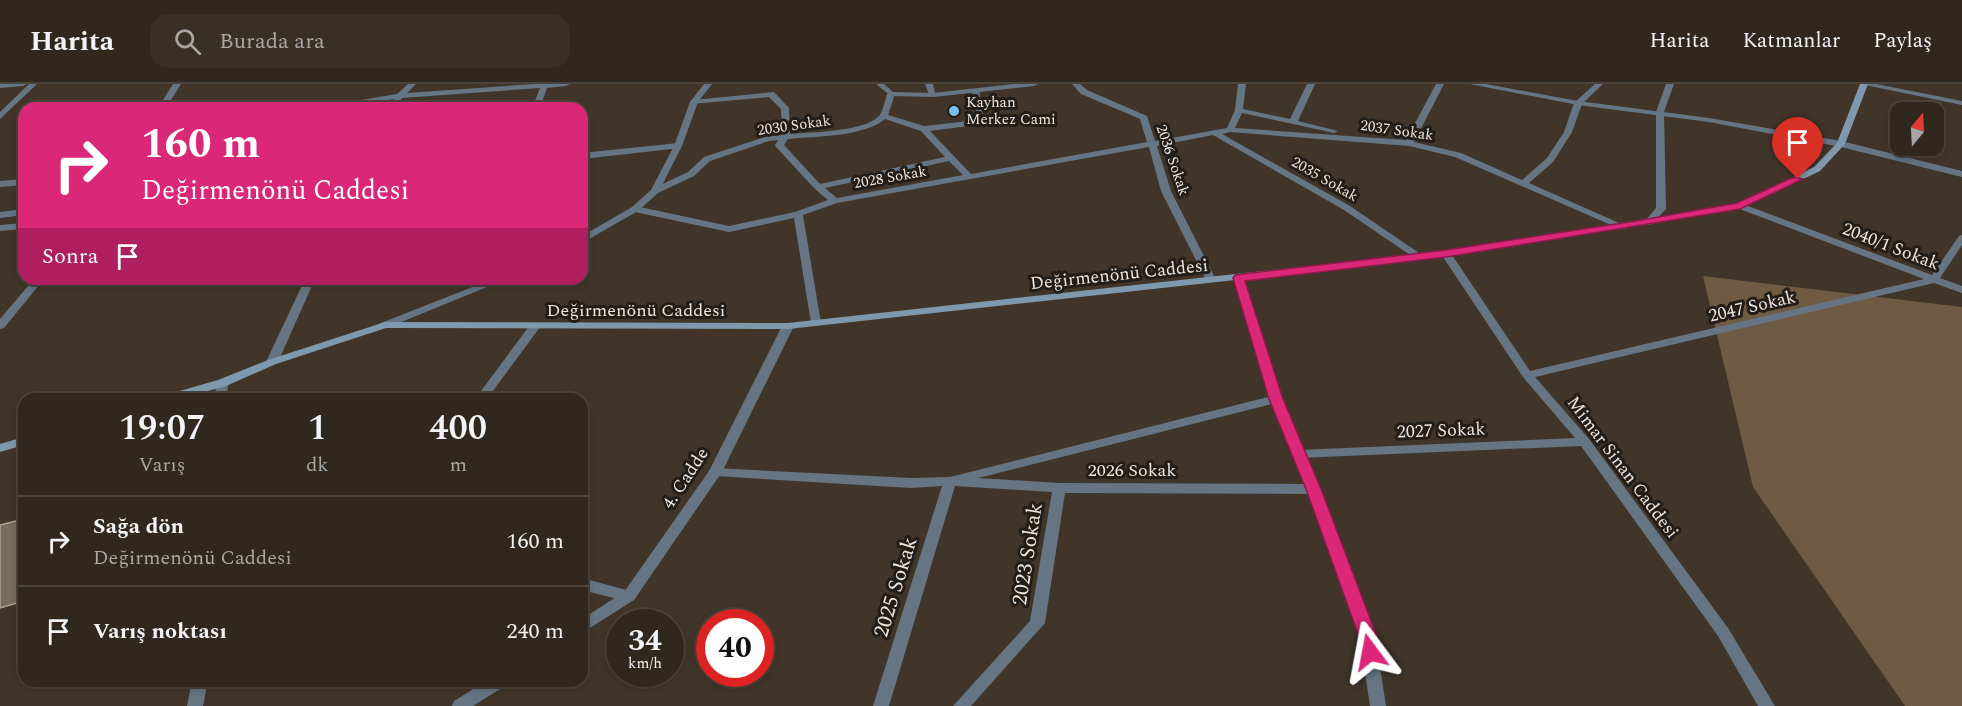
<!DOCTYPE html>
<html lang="tr">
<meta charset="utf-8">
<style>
body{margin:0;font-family:Spectral,serif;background:#383027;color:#f1f3f6;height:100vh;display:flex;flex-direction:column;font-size:22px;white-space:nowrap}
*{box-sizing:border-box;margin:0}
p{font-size:20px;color:#a8a6a4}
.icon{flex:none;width:33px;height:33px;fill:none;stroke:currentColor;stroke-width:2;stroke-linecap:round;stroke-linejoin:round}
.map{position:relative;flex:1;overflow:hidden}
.panel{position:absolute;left:18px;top:309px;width:570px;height:294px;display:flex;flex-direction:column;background:#30281e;border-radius:18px;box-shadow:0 3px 9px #0003,0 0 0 2px #4b443c}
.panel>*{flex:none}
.guide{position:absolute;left:18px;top:18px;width:570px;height:183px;border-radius:18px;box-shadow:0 3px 9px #0003,0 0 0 2px #4b443c;background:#db2777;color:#fff;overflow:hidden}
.needle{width:39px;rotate:18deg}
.controls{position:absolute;left:1890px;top:18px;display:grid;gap:12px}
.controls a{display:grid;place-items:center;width:54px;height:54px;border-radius:12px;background:#30281e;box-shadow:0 3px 9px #0003,0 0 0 2px #4b443c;font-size:30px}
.speed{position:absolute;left:606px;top:525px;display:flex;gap:12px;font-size:30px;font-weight:700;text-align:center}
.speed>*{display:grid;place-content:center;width:78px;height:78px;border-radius:50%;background:#30281e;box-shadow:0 3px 9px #0003,0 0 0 2px #4b443c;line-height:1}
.speed small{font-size:15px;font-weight:400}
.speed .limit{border:9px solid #d22;background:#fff;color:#111}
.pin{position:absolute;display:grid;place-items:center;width:51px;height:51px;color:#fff;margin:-62px -26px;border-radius:50% 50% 50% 0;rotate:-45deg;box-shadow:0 0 6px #0007}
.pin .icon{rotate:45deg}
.me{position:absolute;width:66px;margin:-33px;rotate:347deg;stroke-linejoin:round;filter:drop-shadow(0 0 4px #0008)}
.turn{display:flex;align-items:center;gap:21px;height:126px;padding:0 24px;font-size:27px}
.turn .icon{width:78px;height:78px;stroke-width:2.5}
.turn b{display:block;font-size:42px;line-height:51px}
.then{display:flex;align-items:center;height:57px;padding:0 24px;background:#0003;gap:12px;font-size:22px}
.eta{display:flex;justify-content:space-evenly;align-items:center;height:102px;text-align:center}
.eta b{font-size:36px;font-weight:600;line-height:42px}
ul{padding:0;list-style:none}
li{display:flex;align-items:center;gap:18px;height:90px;padding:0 24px;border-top:2px solid #4b443c}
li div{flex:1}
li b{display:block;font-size:22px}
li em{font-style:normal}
header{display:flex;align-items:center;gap:36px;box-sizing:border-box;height:84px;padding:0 30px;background:#30281e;border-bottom:2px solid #4b443c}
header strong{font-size:28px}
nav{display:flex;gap:33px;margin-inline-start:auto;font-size:21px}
.search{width:420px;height:54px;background:#383027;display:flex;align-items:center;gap:15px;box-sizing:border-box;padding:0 21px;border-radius:18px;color:#a8a6a4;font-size:22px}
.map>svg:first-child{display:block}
</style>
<header>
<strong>Harita</strong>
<div class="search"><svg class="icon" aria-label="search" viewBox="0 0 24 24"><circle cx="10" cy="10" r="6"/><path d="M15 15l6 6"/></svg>Burada ara</div>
<nav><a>Harita</a><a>Katmanlar</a><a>Paylaş</a></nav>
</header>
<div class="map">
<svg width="1962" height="622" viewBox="0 0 1962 622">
<rect width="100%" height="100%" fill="#403528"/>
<!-- green -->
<polygon fill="#6f5a43" points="1703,192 1962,223 1962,622 1905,622 1753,403"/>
<!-- building -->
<polygon fill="#786b5d" stroke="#b0a293" stroke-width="1.5" points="24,435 24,517 0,524 0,441"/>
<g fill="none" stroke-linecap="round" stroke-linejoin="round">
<!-- minor -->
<g fill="#657583" fill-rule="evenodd">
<polygon points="0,0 27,0 23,2 0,4"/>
<polygon points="29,0 37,0 0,35 0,28"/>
<polygon points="408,0 416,0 407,9 534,0 570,0 566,2 547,4 540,24 532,24 540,4 402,14 397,24 389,24 394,15 340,24 321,24 325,22 397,10"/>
<polygon points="925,0 933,0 936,13 930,13"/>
<path d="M 1072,0 L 1080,0 L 1087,6 L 1147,32 L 1155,57 L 1227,44 L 1235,26 L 1238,0 L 1246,0 L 1243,25 L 1290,35 L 1307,0 L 1315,0 L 1298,37 L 1338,47 L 1334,49 L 1242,29 L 1235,44 L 1406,56 L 1436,0 L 1444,0 L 1414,58 L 1461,69 L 1522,96 L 1547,74 L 1564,48 L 1574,19 L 1595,0 L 1603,0 L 1582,20 L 1572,48 L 1553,78 L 1529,99 L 1628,143 L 1626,145 L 1620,145 L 1455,73 L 1409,62 L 1230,48 L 1222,50 L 1350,122 L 1422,171 L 1417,174 L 1413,173 L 1344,126 L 1213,51 L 1157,62 L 1171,107 L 1216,196 L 1215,198 L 1207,198 L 1206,196 L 1161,107 L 1149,63 L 837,119 L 803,131 L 821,239 L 816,242 L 811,239 L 794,134 L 729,148 L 635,128 L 630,125 L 635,122 L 729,142 L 795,128 L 828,116 L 815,105 L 776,63 L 775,61 L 778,56 L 769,57 L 710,77 L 694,92 L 658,109 L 652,109 L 652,105 L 688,88 L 704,73 L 765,53 L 782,51 L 781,25 L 769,13 L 691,20 L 691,16 L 694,16 L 774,8 L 789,24 L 790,50 C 811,48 864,48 879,32 C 883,27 885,17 887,10 L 891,8 L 895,10 L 888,31 L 924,42 L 978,36 L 972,8 L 979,6 L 985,40 L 930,47 L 971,90 L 1147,58 L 1140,35 L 1081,10 ZM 885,35 L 921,47 L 945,73 L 820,100 L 784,61 L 788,55 C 817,52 863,53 885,35 ZM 949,77 L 963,91 L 837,114 L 825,104 Z"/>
<polygon points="1666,0 1674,0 1664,28 1666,125 1652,140 1649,141 1644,138 1656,124 1656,28"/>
<polygon points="1860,0 1876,0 1962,17 1962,21"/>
<polygon points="678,59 681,60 681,64 582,75 582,69"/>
<polygon points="24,95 24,101 0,103 0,97"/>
<polygon points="1740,119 1932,191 1959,152 1962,151 1962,161 1940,194 1962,202 1962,209 1934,199 1535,293 1589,355 1728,544 1775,622 1758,622 1718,552 1581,362 1299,374 1293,370 1299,366 1575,354 1523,293 1441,170 1442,168 1450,168 1530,287 1924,195 1737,124 1735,122"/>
<polygon points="24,125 24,131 0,134 0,128"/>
<polygon points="24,139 24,145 0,147 0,141"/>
<polygon points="305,195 315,195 278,278 272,281 268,280 266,278"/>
<polygon points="534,240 540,243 487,315 475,315 530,241"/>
<polygon points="222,295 228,299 227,315 215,315 216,299"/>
<polygon points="1276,311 1282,315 1280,318 978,394 1059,399 1314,400 1319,402 1321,405 1319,408 1314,410 1065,409 1045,539 971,622 953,622 1030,537 1052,408 955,402 889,622 873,622 942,402 911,404 715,392 710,391 708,388 710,385 715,384 911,394 950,393"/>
<polygon points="582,494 634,508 636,512 634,516 629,518 582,506"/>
<polygon points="192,597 208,597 203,622 187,622"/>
</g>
<!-- tertiary -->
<g fill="#657583" fill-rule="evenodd">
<polygon points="173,0 181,0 166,24 158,24"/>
<polygon points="704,0 712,0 698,18 682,62 658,109 638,127 582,159 582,152 632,123 651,106 674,62 690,18"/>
<polygon points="876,0 884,0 893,8 933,9 1013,0 1038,0 1034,2 933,13 891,12"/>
<polygon points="1470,0 1486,0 1578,17 1709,34 1841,57 1962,87 1962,93 1841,63 1709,38 1578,21"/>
<polygon points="1239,191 1244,194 1282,315 1321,405 1375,550 1386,622 1370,622 1359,550 1307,405 1270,315 1234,194"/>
<polygon points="34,195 44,195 4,244 0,245 0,235"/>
<polygon points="493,195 507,195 389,243 381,243 379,241 381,239"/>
<polygon points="788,239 794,242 722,388 634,516 582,549 582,535 624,508 709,387 782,242"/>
<polygon points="486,597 507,597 505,602 473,622 452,622 454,617"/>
</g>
<!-- secondary -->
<g fill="#7e98ad" fill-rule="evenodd">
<polygon points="1860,0 1868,0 1845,60 1820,87 1740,125 1446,173 788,245 386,244 276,280 226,302 179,315 160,315 162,312 218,296 268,276 385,238 788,239 1446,167 1738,120 1814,83 1837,59"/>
<polygon points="24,353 24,361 0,368 0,360"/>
</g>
</g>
<!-- route -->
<polygon fill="#db2777" stroke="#8e194d" stroke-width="1.5" points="1794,93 1803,95 1740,125 1446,173 1245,197 1283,315 1321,405 1376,550 1379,568 1376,573 1370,575 1363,573 1358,550 1306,405 1269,315 1233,194 1235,191 1446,166 1636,137 1737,119"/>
<!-- markers -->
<circle fill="#78bff7" stroke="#231d18" stroke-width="2" cx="954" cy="27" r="6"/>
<g text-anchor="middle" stroke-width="6" stroke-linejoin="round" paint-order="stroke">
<!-- far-poi labels -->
<g font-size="15" fill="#eee6de" stroke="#231d18" text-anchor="start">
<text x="966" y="23">Kayhan<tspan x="966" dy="17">Merkez Cami</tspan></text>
</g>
<!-- far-street labels -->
<g font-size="15" fill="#eee6de" stroke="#231d18">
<text transform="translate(794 41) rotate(-8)" y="5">2030 Sokak</text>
<text transform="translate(1397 46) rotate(8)" y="5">2037 Sokak</text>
<text transform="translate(1173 76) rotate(71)" y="5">2036 Sokak</text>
<text transform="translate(890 93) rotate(-10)" y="5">2028 Sokak</text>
<text transform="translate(1325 95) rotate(30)" y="5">2035 Sokak</text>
</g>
<!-- street labels -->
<g font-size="18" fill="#eee6de" stroke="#231d18">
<text transform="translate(1891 162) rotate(21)" y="6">2040/1 Sokak</text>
<text transform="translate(1119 190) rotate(-6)" y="6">Değirmenönü Caddesi</text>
<text transform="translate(1752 222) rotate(-13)" y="6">2047 Sokak</text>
<text x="636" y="232">Değirmenönü Caddesi</text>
<text transform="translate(1441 346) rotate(-2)" y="6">2027 Sokak</text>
<text transform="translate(1623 383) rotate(53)" y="6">Mimar Sinan Caddesi</text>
<text x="1132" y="392">2026 Sokak</text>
<text transform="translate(685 394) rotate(-57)" y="6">4. Cadde</text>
</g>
<!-- near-street labels -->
<g font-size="21" fill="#eee6de" stroke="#231d18">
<text transform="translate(1027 470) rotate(-81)" y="7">2023 Sokak</text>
<text transform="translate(895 503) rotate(-73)" y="7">2025 Sokak</text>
</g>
</g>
</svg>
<div class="controls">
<a><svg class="needle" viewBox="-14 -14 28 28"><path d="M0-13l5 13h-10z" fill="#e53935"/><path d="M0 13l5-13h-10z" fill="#a8a6a4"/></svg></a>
</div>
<div class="speed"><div>34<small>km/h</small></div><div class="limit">40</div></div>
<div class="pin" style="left:1798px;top:95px;background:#d93025"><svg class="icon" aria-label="arrive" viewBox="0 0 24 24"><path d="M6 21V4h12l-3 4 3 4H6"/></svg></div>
<svg class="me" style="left:1370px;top:568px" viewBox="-20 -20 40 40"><path d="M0-17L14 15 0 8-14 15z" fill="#db2777" stroke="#fff" stroke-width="4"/></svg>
<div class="guide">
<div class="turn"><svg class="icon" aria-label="right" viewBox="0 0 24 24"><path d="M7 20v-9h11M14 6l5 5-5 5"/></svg><div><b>160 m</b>Değirmenönü Caddesi</div></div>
<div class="then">Sonra<svg class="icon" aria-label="arrive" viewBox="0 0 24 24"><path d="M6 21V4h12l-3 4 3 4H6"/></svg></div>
</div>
<section class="panel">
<div class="eta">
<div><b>19:07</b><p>Varış</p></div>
<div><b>1</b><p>dk</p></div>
<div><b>400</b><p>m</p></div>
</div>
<ul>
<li><svg class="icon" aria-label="right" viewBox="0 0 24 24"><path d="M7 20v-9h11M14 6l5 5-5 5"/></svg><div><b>Sağa dön</b><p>Değirmenönü Caddesi</p></div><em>160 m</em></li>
<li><svg class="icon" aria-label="arrive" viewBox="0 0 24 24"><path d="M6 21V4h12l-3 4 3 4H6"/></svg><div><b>Varış noktası</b></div><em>240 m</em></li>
</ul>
</section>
</div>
